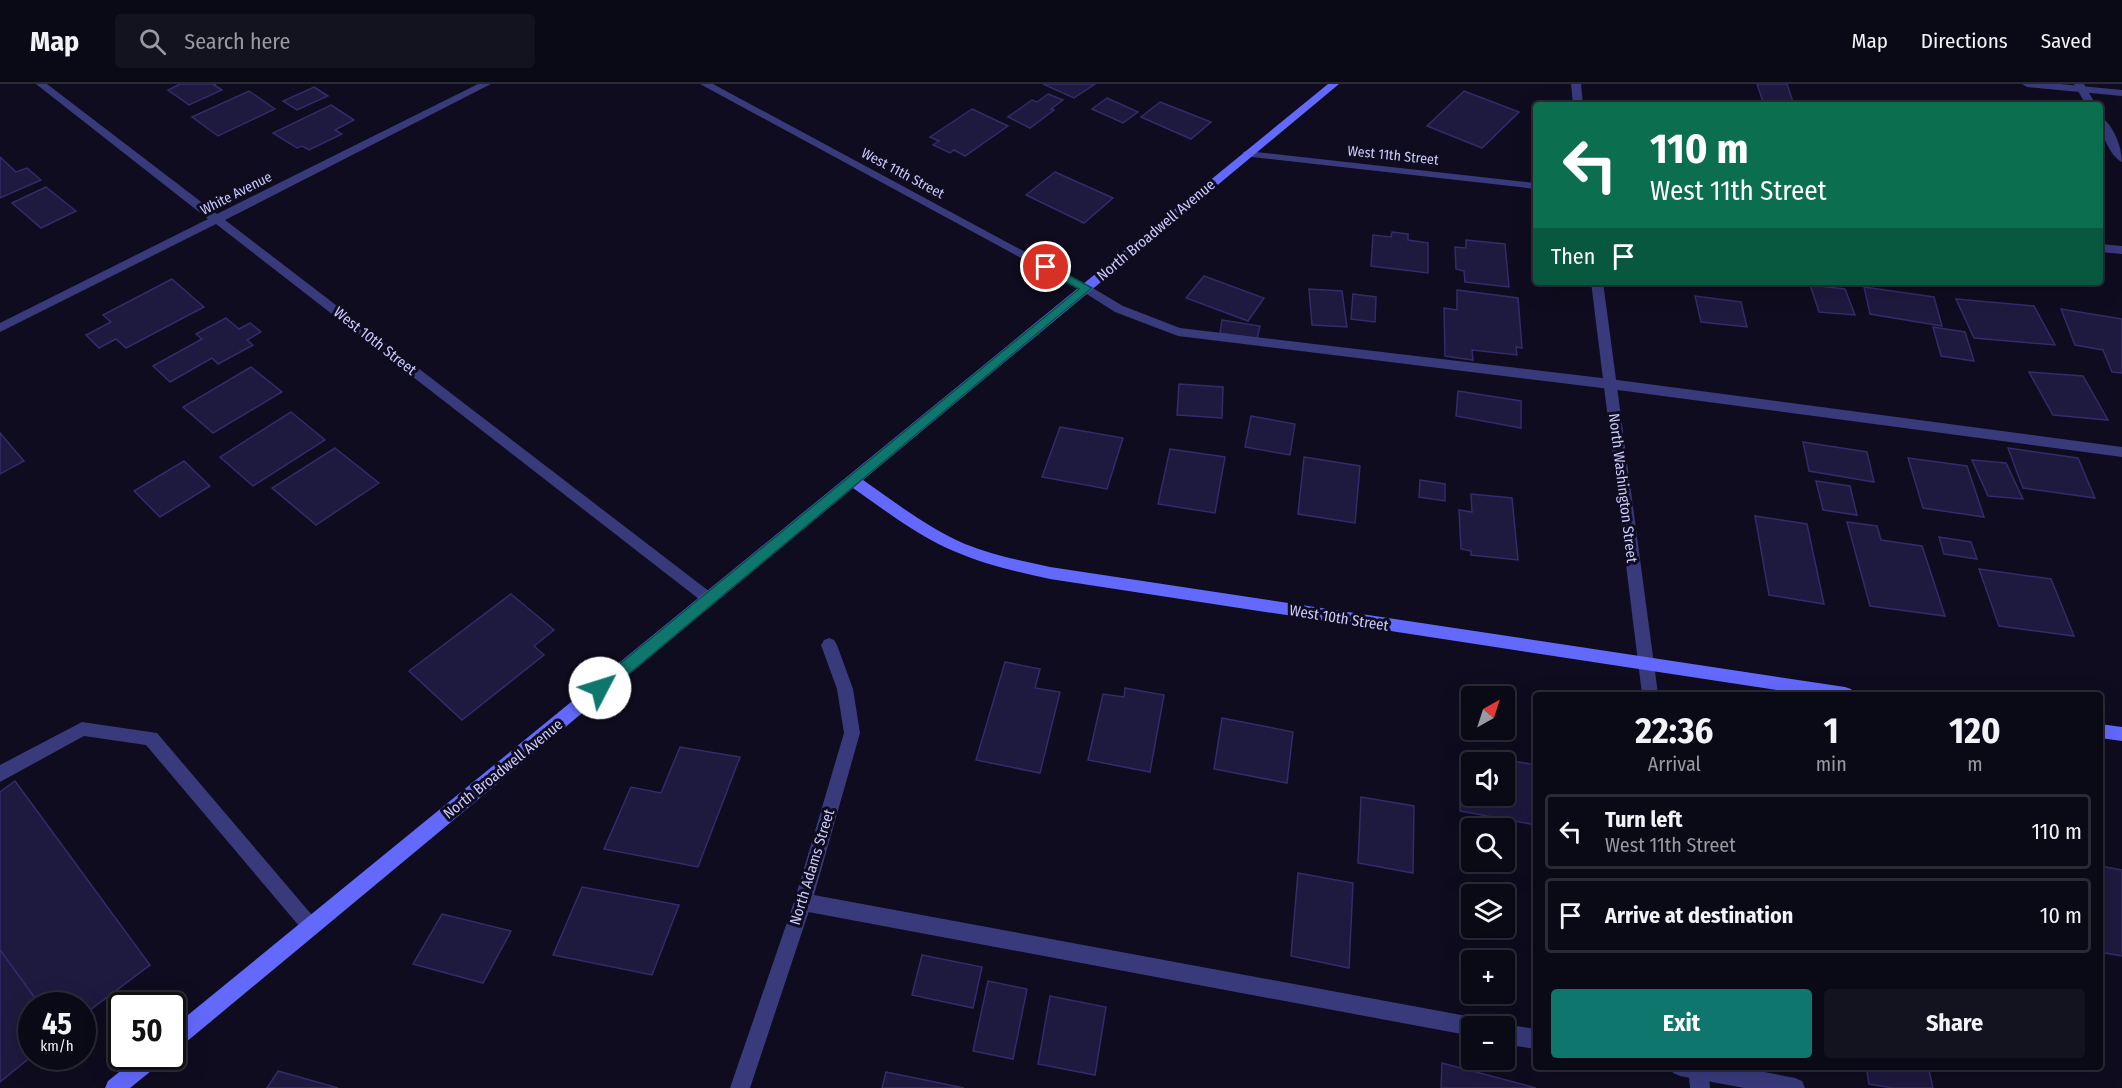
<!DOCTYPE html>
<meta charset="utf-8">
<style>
body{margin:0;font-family:"Fira Sans Condensed",sans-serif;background:#13121f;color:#f1f3f6;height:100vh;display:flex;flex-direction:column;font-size:22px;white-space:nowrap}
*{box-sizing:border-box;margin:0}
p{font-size:20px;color:#999aa1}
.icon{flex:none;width:33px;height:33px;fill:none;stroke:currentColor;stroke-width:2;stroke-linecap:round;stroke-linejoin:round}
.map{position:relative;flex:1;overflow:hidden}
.details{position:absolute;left:1533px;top:608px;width:570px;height:378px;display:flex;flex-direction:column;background:#0a0916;border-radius:6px;box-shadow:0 6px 24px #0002,0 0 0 2px #2a2a35}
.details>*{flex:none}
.banner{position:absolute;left:1533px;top:18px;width:570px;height:183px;border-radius:6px;box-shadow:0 6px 24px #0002,0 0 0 2px #2a2a35;background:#0b6e4f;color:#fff;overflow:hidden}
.needle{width:39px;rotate:39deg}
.fabs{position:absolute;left:1461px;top:602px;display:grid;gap:12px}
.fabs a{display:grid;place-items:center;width:54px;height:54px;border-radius:6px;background:#0a0916;box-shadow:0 6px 24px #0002,0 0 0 2px #2a2a35;font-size:30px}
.speed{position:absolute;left:18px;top:908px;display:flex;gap:12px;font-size:30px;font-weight:700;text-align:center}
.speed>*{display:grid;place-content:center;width:78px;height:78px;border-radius:50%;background:#0a0916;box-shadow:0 6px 24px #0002,0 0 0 2px #2a2a35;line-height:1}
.speed small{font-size:15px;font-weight:400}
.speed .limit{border:3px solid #111;border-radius:9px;background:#fff;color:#111}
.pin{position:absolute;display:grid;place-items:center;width:51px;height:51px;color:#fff;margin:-26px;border:3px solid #fff;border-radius:50%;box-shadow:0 2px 6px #0007}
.me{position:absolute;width:66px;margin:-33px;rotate:50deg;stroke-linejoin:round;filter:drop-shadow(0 0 4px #0008)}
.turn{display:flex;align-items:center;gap:21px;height:126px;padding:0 18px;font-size:27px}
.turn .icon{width:78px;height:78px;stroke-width:2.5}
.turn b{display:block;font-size:42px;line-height:51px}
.then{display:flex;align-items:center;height:57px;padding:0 18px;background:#0003;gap:12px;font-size:22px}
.eta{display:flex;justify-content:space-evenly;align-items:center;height:102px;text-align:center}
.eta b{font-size:36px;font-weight:700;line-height:42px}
.primary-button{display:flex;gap:12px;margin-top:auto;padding:12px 18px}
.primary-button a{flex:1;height:69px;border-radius:6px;background:#0f766e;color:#fff;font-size:24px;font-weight:700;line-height:69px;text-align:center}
.primary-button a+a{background:#13121f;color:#f1f3f6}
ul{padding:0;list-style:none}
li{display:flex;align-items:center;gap:18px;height:75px;margin:0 12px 9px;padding:0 6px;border:3px solid #2a2a35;border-radius:6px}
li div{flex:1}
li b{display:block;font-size:22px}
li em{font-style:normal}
header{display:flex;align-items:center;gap:36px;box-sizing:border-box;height:84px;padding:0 30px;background:#0a0916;border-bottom:2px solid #2a2a35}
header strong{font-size:28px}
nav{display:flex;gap:33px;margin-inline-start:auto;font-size:21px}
.search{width:420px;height:54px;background:#13121f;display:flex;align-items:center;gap:15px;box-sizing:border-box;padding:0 21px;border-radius:6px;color:#999aa1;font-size:22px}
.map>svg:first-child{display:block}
</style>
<header>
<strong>Map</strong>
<div class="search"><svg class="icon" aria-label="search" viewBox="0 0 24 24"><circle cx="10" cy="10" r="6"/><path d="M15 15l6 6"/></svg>Search here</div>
<nav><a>Map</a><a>Directions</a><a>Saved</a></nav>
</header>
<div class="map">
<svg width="2122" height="1004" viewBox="0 0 2122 1004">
<rect width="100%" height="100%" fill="#0e0c1e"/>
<!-- building -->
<g fill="#1e193e" stroke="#332b6a" stroke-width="1.5">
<polygon points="180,0 216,0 214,1 222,6 189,21 168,6"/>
<polygon points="1043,0 1095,0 1074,14"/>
<polygon points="1757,0 1787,0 1794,21 1764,21"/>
<polygon points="314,3 328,12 297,26 283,17"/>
<polygon points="249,7 275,25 218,52 192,33"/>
<polygon points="1464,7 1519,28 1482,64 1427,42"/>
<polygon points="1048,10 1063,16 1051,25 1054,26 1030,44 1008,33 1032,16 1037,18"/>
<polygon points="1107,14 1138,28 1123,39 1092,25"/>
<polygon points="1160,18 1211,38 1191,55 1141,33"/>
<polygon points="331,21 354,36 335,46 342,50 309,66 302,62 297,64 273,49"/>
<polygon points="972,25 1008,42 965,72 954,66 950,69 933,61 939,57 930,53"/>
<polygon points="0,73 16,88 27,84 41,96 0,114"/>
<polygon points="1055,88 1113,114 1084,139 1026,111"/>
<polygon points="46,103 76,127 41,144 12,119"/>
<polygon points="1392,148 1408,150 1408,156 1428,159 1428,189 1371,182 1373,151 1391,153"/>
<polygon points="1466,156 1505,160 1509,203 1465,198 1464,187 1456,185 1455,163 1466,164"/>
<polygon points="1204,192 1264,214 1248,237 1186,214"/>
<polygon points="172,195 204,223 126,264 116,255 99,264 86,251 111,238 103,231"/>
<polygon points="1810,201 1845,205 1855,231 1819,228"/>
<polygon points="1864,203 1934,213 1942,242 1870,230"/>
<polygon points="1309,205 1342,207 1347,243 1312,241"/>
<polygon points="1457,206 1518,214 1522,264 1516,263 1517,271 1472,266 1473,276 1445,272 1444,224 1457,226"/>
<polygon points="1353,210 1376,213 1375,238 1351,235"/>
<polygon points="1695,212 1741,218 1747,243 1701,238"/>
<polygon points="1956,215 2034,222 2055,261 1974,254"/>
<polygon points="2061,225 2122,235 2122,289 2112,288 2103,266 2075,261"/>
<polygon points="226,234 239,245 250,239 261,248 247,256 253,261 218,280 212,274 170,298 153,282 202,255 196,250"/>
<polygon points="1222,236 1260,242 1257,255 1220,249"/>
<polygon points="1933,243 1965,248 1974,277 1941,272"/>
<polygon points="251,283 282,308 213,349 183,323"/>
<polygon points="2029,288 2083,292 2108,336 2053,331"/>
<polygon points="1179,300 1223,303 1222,334 1177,331"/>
<polygon points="1458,307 1521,317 1521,344 1456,332"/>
<polygon points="291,328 325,356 253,402 220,373"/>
<polygon points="1251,332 1295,340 1290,371 1245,363"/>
<polygon points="1060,343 1123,354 1107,405 1042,393"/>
<polygon points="0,349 24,377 0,390"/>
<polygon points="1803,358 1867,368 1874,398 1809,387"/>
<polygon points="335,364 379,399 316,441 272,404"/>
<polygon points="2008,364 2078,374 2095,414 2023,404"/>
<polygon points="1170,365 1225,373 1215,429 1158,420"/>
<polygon points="1304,373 1360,382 1355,439 1298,430"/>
<polygon points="1908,374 1967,382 1984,433 1923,424"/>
<polygon points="1972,376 2006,379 2023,415 1988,412"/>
<polygon points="184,377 210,402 160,433 134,407"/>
<polygon points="1420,396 1445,400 1445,417 1419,413"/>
<polygon points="1816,397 1850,402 1857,431 1823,426"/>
<polygon points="1471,410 1512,414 1518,476 1471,471 1471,467 1461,465 1459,426 1472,428"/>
<polygon points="1755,432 1807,440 1824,520 1769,511"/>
<polygon points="1847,438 1877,442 1881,456 1922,462 1945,532 1870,522"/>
<polygon points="1939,453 1971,458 1977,475 1944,470"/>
<polygon points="1979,485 2051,495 2074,552 1999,542"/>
<polygon points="511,510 554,546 534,562 544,571 462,636 409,587"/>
<polygon points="1005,578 1040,585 1035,604 1060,608 1040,689 976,676"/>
<polygon points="1125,604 1164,611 1150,688 1088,676 1103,610 1124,613"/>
<polygon points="1222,634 1293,648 1287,699 1214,685"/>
<polygon points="680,663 740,673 698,783 604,765 631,703 661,709"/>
<polygon points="1485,672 1536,681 1536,741 1460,727 1460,680 1472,682 1472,711 1504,711 1504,678 1485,678"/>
<polygon points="15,697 150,881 82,932 82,921 40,921 0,866 0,708"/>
<polygon points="1361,713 1414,722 1413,789 1358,779"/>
<polygon points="2100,782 2122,786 2122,872 2100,868"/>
<polygon points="1298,789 1353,799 1349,884 1291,872"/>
<polygon points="582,803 679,821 652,891 553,871"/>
<polygon points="442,830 511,847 483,899 413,880"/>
<polygon points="0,866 40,921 32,921 32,972 0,998"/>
<polygon points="922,871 982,883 973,924 912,911"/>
<polygon points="988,897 1027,905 1013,975 973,967"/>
<polygon points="1050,912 1106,923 1095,991 1038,980"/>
<polygon points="1442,979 1536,1004 1441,1004"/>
<polygon points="1866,982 1928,982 1933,1004 1893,1004 1869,1000"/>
<polygon points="278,987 338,1004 267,1004"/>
<polygon points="886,988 964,1004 882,1004"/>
</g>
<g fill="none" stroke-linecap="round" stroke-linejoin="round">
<!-- lane -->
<g fill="#383a7c" fill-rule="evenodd">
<polygon points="2022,0 2060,0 2122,6 2122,12 2027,3"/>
<polygon points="1086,200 1123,222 1180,244 1610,295 2122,363 2122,373 1610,305 1178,252 1115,228 1082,207 1082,201"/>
<polygon points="82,638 157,649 317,837 320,843 317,849 311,852 305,849 146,661 84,652 0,698 0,681"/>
<polygon points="803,809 1472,933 1479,936 1481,942 1472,942 1472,952 803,827 797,824 794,818 797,812"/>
<polygon points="1504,940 1536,945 1536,965 1504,960 1504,942 1500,942"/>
<polygon points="1670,982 1734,982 1795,994 1802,997 1805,1004 1744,1004 1680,992 1673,989"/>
</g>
<!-- street -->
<g fill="#383a7c" fill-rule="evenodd">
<polygon points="36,0 47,0 217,130 478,0 491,0 225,136 714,511 717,515 714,519 709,521 704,519 216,140 0,248 0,239 208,135"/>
<polygon points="700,0 713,0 1092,204 1090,207 1082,207"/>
<polygon points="1571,0 1581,0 1583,21 1573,21"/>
<polygon points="2074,0 2084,0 2096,21 2086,21"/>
<path d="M 2100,33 C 2113,39 2122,64 2122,78 C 2109,72 2100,47 2100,33 Z"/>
<polygon points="1247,67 1536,99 1536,105 1243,72 1243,68"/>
<polygon points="2100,160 2122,162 2122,170 2100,168"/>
<polygon points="1591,198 1603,198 1658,610 1642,610"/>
<polygon points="829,554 834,556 837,561 853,605 860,649 812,818 750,1004 730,1004 794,818 844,649 837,605 821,561 824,556"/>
<polygon points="1688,982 1708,982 1710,1004 1690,1004"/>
</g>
<!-- secondary -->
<g fill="#6369fc" fill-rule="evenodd">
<path d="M 1328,0 L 1339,0 L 863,396 C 896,419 928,444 965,460 C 992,471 1022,477 1050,483 L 1845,603 L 1851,605 L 1853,610 L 1803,610 L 1050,495 C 1018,488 986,481 956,468 C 919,453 886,427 853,404 L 179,964 L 172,966 L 172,944 Z"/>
<polygon points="2100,640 2122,643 2122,657 2100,654"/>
<polygon points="139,972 164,972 161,979 130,1004 105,1004 108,997"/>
</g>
</g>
<!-- route -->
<polygon fill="#0f766e" stroke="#0a4d48" stroke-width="1.5" points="1046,179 1092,204 606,609 600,611 595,609 593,604 595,600 1079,205 1042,185 1042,180"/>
<g text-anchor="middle" stroke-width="6" stroke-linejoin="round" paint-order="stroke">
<!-- far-street labels -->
<g font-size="14" fill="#cccafe" stroke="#0e0c1e">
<text transform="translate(1393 71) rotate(6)" y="5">West 11th Street</text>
<text transform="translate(903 89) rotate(28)" y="5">West 11th Street</text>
<text transform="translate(236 109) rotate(-27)" y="5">White Avenue</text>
</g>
<!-- street labels -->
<g font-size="15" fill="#cccafe" stroke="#0e0c1e">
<text transform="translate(1156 146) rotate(-40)" y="5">North Broadwell Avenue</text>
<text transform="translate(375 257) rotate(38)" y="5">West 10th Street</text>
<text transform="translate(1623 404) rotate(83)" y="5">North Washington Street</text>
<text transform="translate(1339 534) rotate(9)" y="5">West 10th Street</text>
<text transform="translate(503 685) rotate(-39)" y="5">North Broadwell Avenue</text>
<text transform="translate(812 783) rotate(-73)" y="5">North Adams Street</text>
</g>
</g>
</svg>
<div class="fabs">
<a><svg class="needle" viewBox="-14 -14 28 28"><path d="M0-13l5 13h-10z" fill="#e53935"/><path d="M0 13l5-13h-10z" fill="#999aa1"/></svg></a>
<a><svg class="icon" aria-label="sound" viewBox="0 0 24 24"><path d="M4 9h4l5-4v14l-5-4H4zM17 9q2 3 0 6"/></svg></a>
<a><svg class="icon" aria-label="search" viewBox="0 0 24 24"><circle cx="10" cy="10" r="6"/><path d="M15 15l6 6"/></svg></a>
<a><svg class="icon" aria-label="layers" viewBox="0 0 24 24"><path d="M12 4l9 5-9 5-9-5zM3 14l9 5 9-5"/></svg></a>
<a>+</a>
<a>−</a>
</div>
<div class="speed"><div>45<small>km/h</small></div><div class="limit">50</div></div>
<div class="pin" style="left:1046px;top:183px;background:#d93025"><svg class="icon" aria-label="arrive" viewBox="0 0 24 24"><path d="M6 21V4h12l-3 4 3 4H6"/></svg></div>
<svg class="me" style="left:600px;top:604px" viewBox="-20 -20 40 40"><circle r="19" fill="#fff"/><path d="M0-13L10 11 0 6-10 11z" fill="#0f766e"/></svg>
<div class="banner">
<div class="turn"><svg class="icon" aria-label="left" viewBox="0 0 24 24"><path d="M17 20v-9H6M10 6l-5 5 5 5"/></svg><div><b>110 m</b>West 11th Street</div></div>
<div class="then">Then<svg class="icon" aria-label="arrive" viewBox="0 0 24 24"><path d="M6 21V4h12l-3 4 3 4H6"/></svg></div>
</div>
<section class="details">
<div class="eta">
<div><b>22:36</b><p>Arrival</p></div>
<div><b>1</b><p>min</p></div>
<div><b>120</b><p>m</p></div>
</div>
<ul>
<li><svg class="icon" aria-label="left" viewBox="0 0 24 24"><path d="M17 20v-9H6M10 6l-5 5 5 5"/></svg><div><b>Turn left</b><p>West 11th Street</p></div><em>110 m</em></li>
<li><svg class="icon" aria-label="arrive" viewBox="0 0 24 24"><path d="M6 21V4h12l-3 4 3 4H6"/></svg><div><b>Arrive at destination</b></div><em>10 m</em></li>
</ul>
<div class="primary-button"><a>Exit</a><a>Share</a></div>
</section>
</div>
